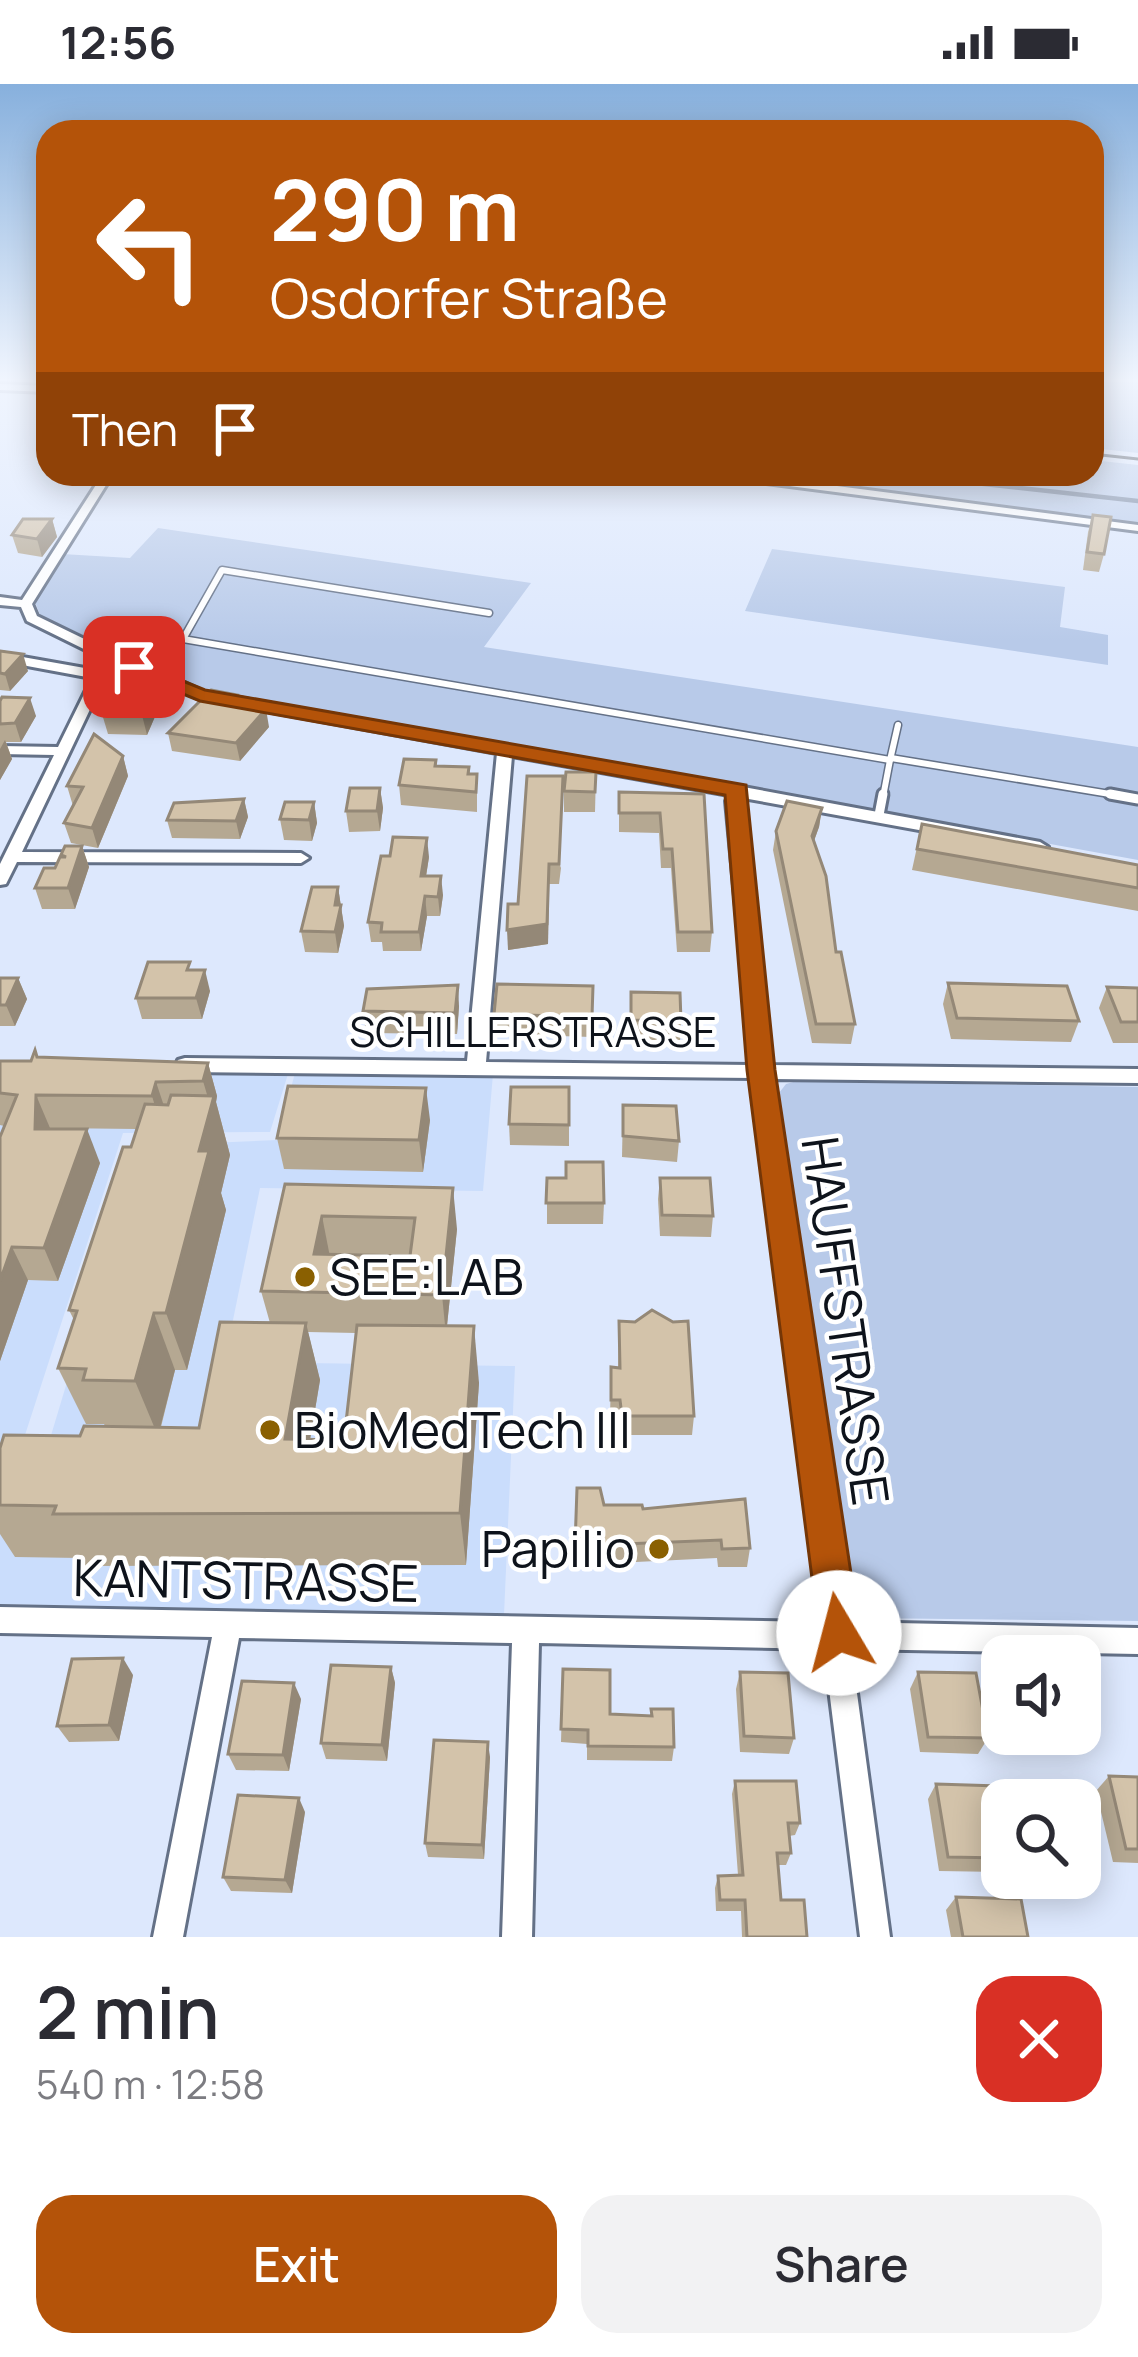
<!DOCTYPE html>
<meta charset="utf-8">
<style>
body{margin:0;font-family:Manrope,sans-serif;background:#f2f2f3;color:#2b2b33;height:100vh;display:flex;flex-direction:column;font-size:45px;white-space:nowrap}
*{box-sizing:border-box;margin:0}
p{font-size:39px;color:#7c7c81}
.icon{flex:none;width:66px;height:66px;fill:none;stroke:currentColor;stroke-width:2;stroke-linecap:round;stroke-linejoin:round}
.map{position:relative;height:1853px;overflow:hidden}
.drawer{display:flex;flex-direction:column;background:#fff;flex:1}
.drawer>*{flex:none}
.guide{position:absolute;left:36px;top:36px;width:1068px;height:366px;border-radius:36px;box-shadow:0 6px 30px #0003;background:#b45309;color:#fff;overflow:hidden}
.controls{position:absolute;left:981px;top:1551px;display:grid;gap:24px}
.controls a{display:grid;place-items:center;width:120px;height:120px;border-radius:24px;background:#fff;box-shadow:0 6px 30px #0003;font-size:60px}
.pin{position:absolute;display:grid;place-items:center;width:102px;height:102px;color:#fff;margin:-51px;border-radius:24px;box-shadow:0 6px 18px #0006}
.me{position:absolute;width:132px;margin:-66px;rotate:352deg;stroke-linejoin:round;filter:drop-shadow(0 0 9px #0008)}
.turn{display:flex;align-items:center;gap:42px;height:252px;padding:0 36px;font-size:54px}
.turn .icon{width:156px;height:156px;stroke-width:2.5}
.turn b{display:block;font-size:84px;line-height:102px}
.then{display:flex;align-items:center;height:114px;padding:0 36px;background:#0003;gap:24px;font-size:45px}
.round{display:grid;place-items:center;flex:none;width:126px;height:126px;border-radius:36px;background:#f2f2f3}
.head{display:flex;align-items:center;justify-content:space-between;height:204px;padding:0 36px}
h1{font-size:72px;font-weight:600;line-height:90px}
.action{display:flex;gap:24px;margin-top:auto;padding:24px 36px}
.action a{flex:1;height:138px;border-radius:36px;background:#b45309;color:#fff;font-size:48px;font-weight:600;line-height:138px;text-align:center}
.action a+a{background:#f2f2f3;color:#2b2b33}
.status{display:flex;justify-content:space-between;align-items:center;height:84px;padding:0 60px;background:#fff;direction:ltr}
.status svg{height:33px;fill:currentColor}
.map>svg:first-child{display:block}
</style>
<div class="status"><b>12:56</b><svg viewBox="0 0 49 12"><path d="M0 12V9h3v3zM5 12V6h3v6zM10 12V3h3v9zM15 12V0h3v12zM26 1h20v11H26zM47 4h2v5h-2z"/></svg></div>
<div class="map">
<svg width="1138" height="1853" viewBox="0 0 1138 1853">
<rect width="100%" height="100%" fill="#dde8fd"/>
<!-- built -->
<g fill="#caddfc">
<polygon points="0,987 288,990 270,1048 123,1049 13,1388 215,1390 239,1278 515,1282 504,1531 0,1520"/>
<polygon points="295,989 493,990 483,1107 260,1104 206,1368 46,1368 138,1062 277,1056"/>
</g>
<!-- green -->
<g fill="#b8cae9">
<polygon points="1092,298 1138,298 1138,369 1092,364"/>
<polygon points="1092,376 1138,381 1138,441 737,390 1092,390"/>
<polygon points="158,444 531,499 484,563 1138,663 1138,776 203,606 148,578 118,580 112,565 40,531 35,518 62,470 130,474"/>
<polygon points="772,465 1065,503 1060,543 1108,551 1108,581 745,527"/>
<polygon points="797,997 1138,1003 1138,1537 860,1534 849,1527 779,1009 786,1000"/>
</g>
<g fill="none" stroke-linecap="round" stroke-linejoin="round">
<!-- stream -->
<polyline stroke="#6c7c97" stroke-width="4.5" points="893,390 1138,417"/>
<!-- service-far1 casing -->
<g stroke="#647187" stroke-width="9">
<g id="service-far1">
<polyline points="183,555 222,486 489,529"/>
<polyline points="134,583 183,555 890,676 883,713"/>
<polyline points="891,674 1128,713"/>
<polyline points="890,676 898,641"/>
</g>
</g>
<!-- service casing -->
<g stroke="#647187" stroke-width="15">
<g id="service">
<polyline points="1110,710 1138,715"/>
<polyline points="879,731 883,710"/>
</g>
</g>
<!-- minor casing -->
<g stroke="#647187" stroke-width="6">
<g id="minor">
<polygon points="0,300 48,302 48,308 0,306"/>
<path d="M 103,390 L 113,390 L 32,520 L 37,532 L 107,566 L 113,579 L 109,586 L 146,581 L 204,608 L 738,702 L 1040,758 L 1048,763 L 1040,768 L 743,714 L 742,717 L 770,981 L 1138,985 L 1138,999 L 772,995 L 847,1538 L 1138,1544 L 1138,1570 L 851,1565 L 890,1853 L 860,1853 L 824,1565 L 539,1559 L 532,1853 L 502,1853 L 512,1559 L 239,1554 L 183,1853 L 153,1853 L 212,1553 L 0,1549 L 0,1523 L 820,1538 L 753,994 L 185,988 L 178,986 L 176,981 L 178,976 L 185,974 L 467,977 L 497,669 L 200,615 L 144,589 L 105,594 L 22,768 L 301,769 L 309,774 L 301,779 L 17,778 L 6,800 L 0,801 L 0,780 L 54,671 L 0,670 L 0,662 L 58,663 L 92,594 L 0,577 L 0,569 L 96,586 L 99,579 L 96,571 L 27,537 L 21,523 L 0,521 L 0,513 L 22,516 ZM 512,672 L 729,711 L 726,717 L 751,981 L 486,978 Z"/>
<polygon points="714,390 744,390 1138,441 1138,447 719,393"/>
</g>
</g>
<!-- service-far1 -->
<use href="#service-far1" stroke="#fff" stroke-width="6"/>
<!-- service -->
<use href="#service" stroke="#fff" stroke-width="9"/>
<!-- minor -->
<use href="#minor" fill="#fff" fill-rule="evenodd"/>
<!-- tram -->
<polyline stroke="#333943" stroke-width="3" points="1092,370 1138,375"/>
</g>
<!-- wall -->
<g fill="#b5a892" fill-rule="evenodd">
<polygon points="1093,431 1104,470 1099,488 1083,486 1088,448"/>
<polygon points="52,435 57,453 42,473 18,469 12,451"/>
<polygon points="0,567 28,587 10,607 0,606"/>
<polygon points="152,608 157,628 147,651 108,650 102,630"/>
<polygon points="237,611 239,621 269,643 240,677 172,667 168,649"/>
<polygon points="0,617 36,632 21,658 6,658 12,675 0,696"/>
<polygon points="123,672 128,692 98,764 71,759 64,739 73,722 67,702"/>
<polygon points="436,676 437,682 469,683 470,690 477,690 477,728 401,721 399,701"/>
<polygon points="596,688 595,728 564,728 564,707"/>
<polygon points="527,692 561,784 559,800 549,800 548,860 508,866 518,820"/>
<polygon points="380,704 383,724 380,747 349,748 346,727"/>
<polygon points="619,708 704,710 712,848 710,868 677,868 671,784 661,784 659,749 619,748"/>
<polygon points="244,715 248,733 240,755 172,754 167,736"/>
<polygon points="314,718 317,739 312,757 284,756 280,735"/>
<polygon points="822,724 819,743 814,757 836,868 855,940 851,960 812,959 773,766 776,747"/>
<polygon points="922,740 1138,781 1138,827 912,786"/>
<polygon points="82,762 89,783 75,825 42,825 35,804 55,784 61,773 61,771"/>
<polygon points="429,773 426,792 443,811 440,832 427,832 421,867 383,867 382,858 371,858 368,838"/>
<polygon points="338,803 344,842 338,869 305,868 301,847"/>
<polygon points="192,886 210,907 202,935 142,935 136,914"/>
<polygon points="0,894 18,894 27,915 15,942 0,942"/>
<polygon points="948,899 1079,937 1071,958 951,955 943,920"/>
<polygon points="593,902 592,953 495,950 494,930"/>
<polygon points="1107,903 1138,904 1138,959 1113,959 1099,924"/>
<polygon points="631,908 681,937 680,958 630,957"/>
<polygon points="459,922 457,950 366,949 363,927"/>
<path d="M 38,973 L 208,979 L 217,1012 L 216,1018 L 230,1071 L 221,1109 L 226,1126 L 187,1286 L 175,1286 L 161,1343 L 199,1344 L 270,1239 L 261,1207 L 285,1100 L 457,1145 L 447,1242 L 479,1299 L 466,1481 L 83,1482 L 79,1474 L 15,1473 L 0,1450 L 0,1364 L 80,1352 L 105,1342 L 104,1340 L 86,1340 L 58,1284 L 74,1236 L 69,1226 L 137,1045 L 50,1044 L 100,1079 L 58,1197 L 28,1196 L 0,1277 L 0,1053 L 4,1042 L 0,1041 L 0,977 L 31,977 ZM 308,1248 L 356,1249 L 344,1356 L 310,1356 L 320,1296 Z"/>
<polygon points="569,1003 569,1062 510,1061 509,1040"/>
<polygon points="623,1021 679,1057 677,1078 622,1073"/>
<polygon points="430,1036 423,1088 284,1085 277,1054"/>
<polygon points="547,1094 604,1119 603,1140 547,1140"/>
<polygon points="660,1094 713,1132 711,1153 660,1152 658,1115"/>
<polygon points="619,1237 694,1332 692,1351 620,1351 619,1336 610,1336 611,1283 618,1284"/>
<polygon points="577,1404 604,1421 643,1425 750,1464 747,1483 718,1483 717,1474 575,1481"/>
<polygon points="391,1583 395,1599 387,1677 326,1675 321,1659"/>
<polygon points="563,1585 610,1630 651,1632 674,1663 672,1677 587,1676 587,1660 561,1658"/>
<polygon points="740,1588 794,1654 789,1670 740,1668 736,1605"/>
<polygon points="918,1588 988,1654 978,1670 920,1668 910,1605"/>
<polygon points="133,1591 119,1657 69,1658 57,1642"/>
<polygon points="301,1615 289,1687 236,1686 228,1670"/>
<polygon points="490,1673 484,1775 428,1773 425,1759"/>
<polygon points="1109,1692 1138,1693 1138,1779 1113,1778 1096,1707"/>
<polygon points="735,1697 800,1739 795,1751 789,1752 791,1769 786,1781 778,1781 781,1816 807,1853 742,1853 741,1827 716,1827 715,1804 718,1792 738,1791 732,1710"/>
<polygon points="936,1700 1002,1725 1000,1788 939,1787 928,1715"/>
<polygon points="305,1728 292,1809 231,1807 223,1793"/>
<polygon points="956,1813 1028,1853 951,1853 946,1826"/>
</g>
<!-- shaded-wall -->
<g fill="#948877">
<polygon points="52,435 57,453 42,473 37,455"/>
<polygon points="23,570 28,587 10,607 5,590"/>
<polygon points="152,608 157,628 147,651 142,631"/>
<polygon points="30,614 36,632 21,658 15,639"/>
<polygon points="266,625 269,643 240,677 236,659"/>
<polygon points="5,656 12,675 0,696 0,665"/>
<polygon points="123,672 128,692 98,764 92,744"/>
<polygon points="380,704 383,724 380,747 377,727"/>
<polygon points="244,715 248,733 240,755 236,737"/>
<polygon points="314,718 317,739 312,757 309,736"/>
<polygon points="822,724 819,743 809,770 812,752"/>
<polygon points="427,754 429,773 423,811 421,792"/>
<polygon points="82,762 89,783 75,825 68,804"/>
<polygon points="441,792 443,811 440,832 438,813"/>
<polygon points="549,800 548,860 508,866 507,846"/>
<polygon points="338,803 344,842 338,869 335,848 335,821"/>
<polygon points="425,812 427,832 421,867 419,848"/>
<polygon points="205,886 210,907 202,935 196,914"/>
<polygon points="18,894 27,915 15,942 6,921"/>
<polygon points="458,901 459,922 457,950 455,929"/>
<polygon points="208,979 217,1012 216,1018 230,1071 221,1109 226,1126 187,1286 166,1229 199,1067 211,1024 203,997"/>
<polygon points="156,998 167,1031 162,1045 152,1012"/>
<polygon points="426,1004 430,1036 423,1088 419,1056"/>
<polygon points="36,1011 50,1044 35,1045"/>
<polygon points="87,1045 100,1079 58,1197 44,1164"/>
<polygon points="453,1104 457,1145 446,1251 442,1211"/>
<polygon points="322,1132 330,1173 323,1210 314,1170"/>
<polygon points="12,1163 28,1196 0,1277 0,1197"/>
<polygon points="154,1229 175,1286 158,1352 135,1297"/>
<polygon points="306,1239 320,1296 301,1409 285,1355"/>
<polygon points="474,1242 479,1299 466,1481 460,1429"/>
<polygon points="123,1574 133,1591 119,1657 109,1641"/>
<polygon points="391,1583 395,1599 387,1677 382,1661"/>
<polygon points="294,1599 301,1615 289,1687 283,1671"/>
<polygon points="488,1658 490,1673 484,1775 482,1761"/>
<polygon points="299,1714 305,1728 292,1809 285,1796"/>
</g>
<!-- building -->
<g fill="#d3c3aa" stroke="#948877" stroke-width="3" fill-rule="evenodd">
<polygon points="1093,431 1111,433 1104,470 1087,468"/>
<polygon points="23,435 52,435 37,455 12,451"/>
<polygon points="0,567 23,570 5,590 0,589"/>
<polygon points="211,606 237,611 230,619 266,625 236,659 168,649"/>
<polygon points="114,607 152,608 142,631 102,630"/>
<polygon points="2,613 30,614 15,639 0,640 0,617"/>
<polygon points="94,650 123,672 92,744 64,739 83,703 67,702"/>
<polygon points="404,675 436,676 435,682 469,683 468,690 477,690 476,708 399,701"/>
<polygon points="566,688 596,688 595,708 564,707"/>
<polygon points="527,692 563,692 559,780 549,780 547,840 507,846 508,820 518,820"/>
<polygon points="350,704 380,704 377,727 346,727"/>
<polygon points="619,708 704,710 712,848 678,848 672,765 663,765 660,729 619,729"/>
<polygon points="244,715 236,737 167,736 174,719"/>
<polygon points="787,717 822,724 812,752 826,792 836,868 841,868 855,940 816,940 776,747"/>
<polygon points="285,718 314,718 309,736 280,735"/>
<polygon points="922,740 1138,781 1138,804 917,765"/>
<polygon points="393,753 427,754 421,792 441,792 438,813 425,812 419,848 381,848 382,839 368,838 381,772 390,772"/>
<polygon points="65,762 82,762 68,804 35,804 44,784 55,784 60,773 66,773 61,771"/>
<polygon points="312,803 338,803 335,821 341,821 335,848 301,847"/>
<polygon points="148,878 190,878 187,886 205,886 196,914 136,914"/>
<polygon points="0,894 18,894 6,921 0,921"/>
<polygon points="948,899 1067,902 1079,937 957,934"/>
<polygon points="497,900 593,902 592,933 494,930"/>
<polygon points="458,901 455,929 363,927 367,905"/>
<polygon points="1107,903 1138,904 1138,938 1121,938"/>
<polygon points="631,908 680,909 681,937 631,936"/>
<polygon points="35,966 37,973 208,979 203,997 156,998 152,1012 36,1011 35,1045 87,1045 44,1164 12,1163 0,1197 0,1053 17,1011 0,1009 0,977 31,977"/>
<polygon points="288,1002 426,1004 419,1056 277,1054"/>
<polygon points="511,1003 569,1003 569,1041 509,1040"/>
<polygon points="171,1011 214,1012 199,1067 209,1067 166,1229 154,1229 135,1297 83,1296 86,1285 58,1284 77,1227 69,1226 123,1063 131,1063 145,1020 168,1021"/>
<polygon points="623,1021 676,1022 679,1057 623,1052"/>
<polygon points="566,1078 603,1078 604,1119 546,1119 547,1094 566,1094"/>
<polygon points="660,1094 710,1094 713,1132 662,1131"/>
<path d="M 285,1100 L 453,1104 L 442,1211 L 261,1207 ZM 322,1132 L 415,1134 L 410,1172 L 314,1170 Z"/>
<polygon points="652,1226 673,1238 688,1237 694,1332 622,1332 620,1316 611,1316 611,1283 620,1284 619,1237 635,1238"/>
<polygon points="220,1238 306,1239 285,1355 344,1356 357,1241 474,1242 460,1429 53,1430 56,1422 0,1421 0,1364 4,1351 80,1352 84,1342 199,1344"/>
<polygon points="577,1404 600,1404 604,1421 642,1421 643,1425 745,1415 750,1464 722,1465 721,1456 575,1462"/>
<polygon points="123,1574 109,1641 57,1642 72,1575"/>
<polygon points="331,1581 391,1583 382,1661 321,1659"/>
<polygon points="563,1585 610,1586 610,1630 652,1632 651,1625 673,1625 674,1663 588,1662 588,1646 561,1645"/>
<polygon points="740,1588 788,1589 794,1654 744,1652"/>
<polygon points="918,1588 976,1589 988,1654 928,1653"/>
<polygon points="242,1597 294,1599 283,1671 228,1670"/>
<polygon points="434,1656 488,1658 482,1761 425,1759"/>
<polygon points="1109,1692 1138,1693 1138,1765 1126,1765"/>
<polygon points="735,1697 796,1697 800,1739 788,1739 791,1769 777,1769 781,1816 804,1816 807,1853 747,1853 745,1816 720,1816 718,1792 743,1791"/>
<polygon points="936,1700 998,1702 1002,1725 1002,1774 948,1773"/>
<polygon points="238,1711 299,1714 285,1796 223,1793"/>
<polygon points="956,1813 1021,1815 1028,1853 963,1853"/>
</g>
<!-- sky -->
<linearGradient id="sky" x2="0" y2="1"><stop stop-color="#87b0dd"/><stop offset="0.53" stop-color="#f0f5fe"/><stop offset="1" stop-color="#f0f5fe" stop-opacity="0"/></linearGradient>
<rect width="1138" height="558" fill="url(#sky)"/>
<!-- route -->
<polygon fill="#b45309" stroke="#753606" stroke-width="3" points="134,577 205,606 746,701 775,986 860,1549 854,1563 839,1569 825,1563 819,1549 747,986 725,711 200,617 127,587 127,578"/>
<!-- markers -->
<g fill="#8a6001" stroke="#fff" stroke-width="4.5">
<circle cx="305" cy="1193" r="12"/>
<circle cx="270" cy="1346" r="12"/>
<circle cx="659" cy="1465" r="12"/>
</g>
<g text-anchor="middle" stroke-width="9" stroke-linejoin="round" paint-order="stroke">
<!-- street labels -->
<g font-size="42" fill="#0e131b" stroke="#fff">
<text x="533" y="963">SCHILLERSTRASSE</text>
</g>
<!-- near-poi labels -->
<g font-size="51" fill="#0e131b" stroke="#fff" text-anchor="start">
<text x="329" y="1211">SEE:LAB</text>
<text x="294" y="1364">BioMedTech III</text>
<text x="635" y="1483" text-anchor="end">Papilio</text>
</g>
<!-- near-street labels -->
<g font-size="51" fill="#0e131b" stroke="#fff">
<text transform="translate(845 1237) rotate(82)" y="18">HAUFFSTRASSE</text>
<text transform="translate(246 1497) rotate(1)" y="18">KANTSTRASSE</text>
</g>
</g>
</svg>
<div class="controls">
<a><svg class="icon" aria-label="sound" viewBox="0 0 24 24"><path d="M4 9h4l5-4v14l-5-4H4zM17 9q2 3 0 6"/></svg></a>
<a><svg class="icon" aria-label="search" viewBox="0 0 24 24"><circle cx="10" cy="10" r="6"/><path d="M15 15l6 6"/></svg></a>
</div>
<div class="pin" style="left:134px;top:583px;background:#d93025"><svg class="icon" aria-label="arrive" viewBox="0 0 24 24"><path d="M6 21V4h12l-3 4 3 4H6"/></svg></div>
<svg class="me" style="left:839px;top:1549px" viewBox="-20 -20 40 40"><circle r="19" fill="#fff"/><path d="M0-13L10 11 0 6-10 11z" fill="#b45309"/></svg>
<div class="guide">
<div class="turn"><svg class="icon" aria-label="left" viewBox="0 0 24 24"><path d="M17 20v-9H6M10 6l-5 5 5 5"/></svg><div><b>290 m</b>Osdorfer Straße</div></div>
<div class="then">Then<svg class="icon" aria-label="arrive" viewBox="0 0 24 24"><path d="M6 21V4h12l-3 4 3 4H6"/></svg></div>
</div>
</div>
<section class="drawer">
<div class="head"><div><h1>2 min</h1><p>540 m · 12:58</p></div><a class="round" style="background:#d93025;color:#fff"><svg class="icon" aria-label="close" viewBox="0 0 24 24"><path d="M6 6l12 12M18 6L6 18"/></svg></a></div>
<div class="action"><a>Exit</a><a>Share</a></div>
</section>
